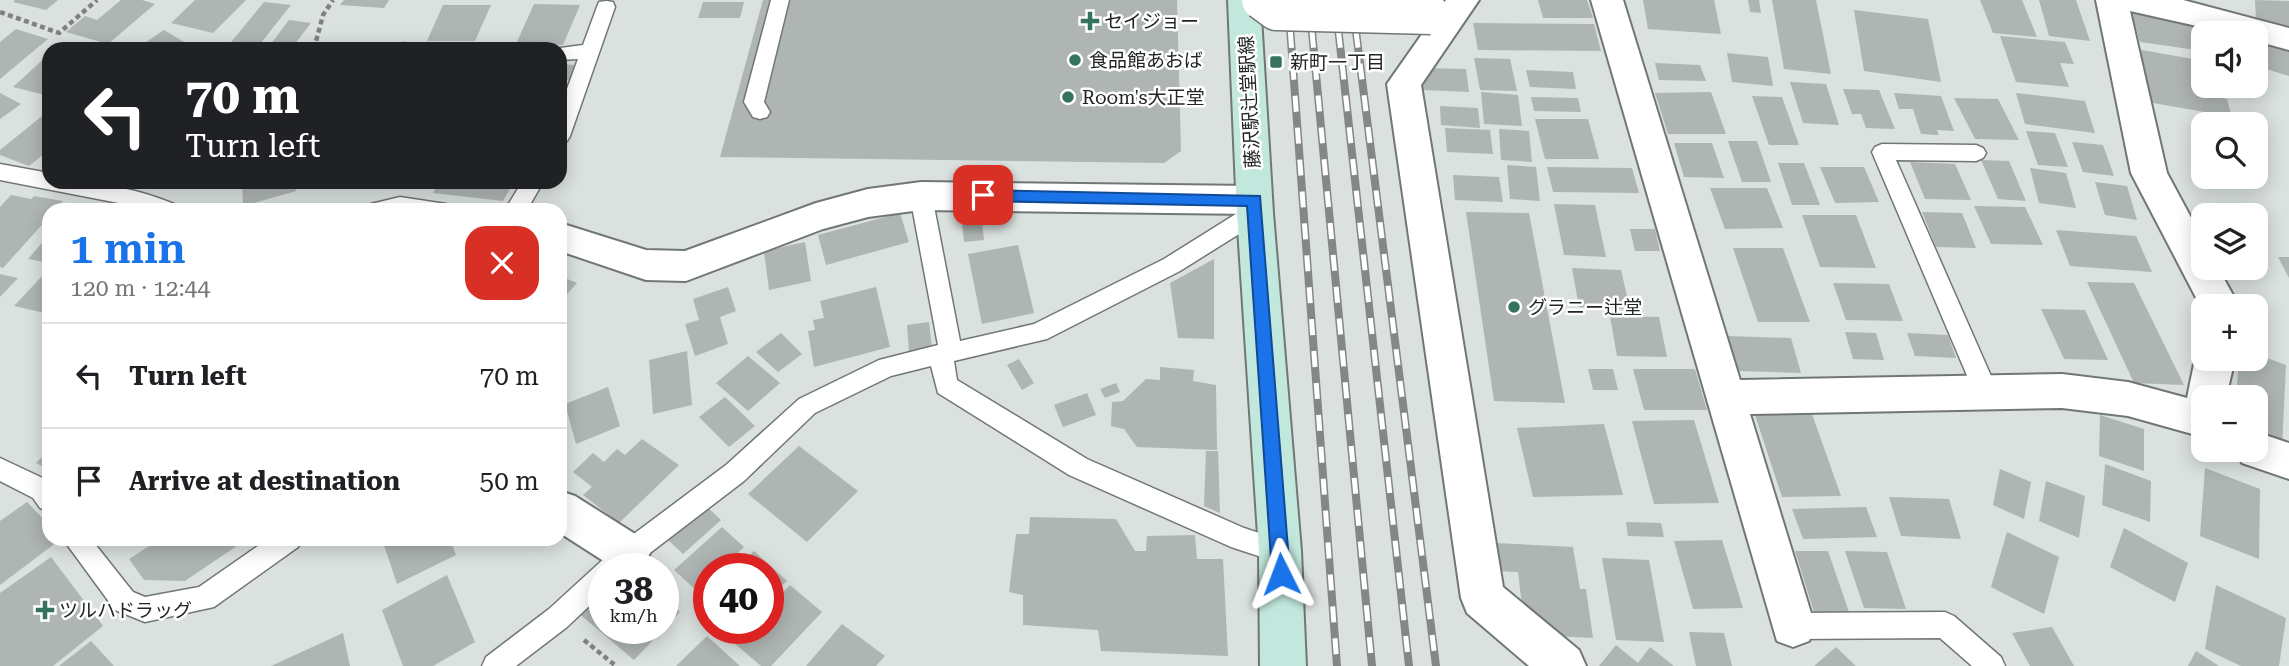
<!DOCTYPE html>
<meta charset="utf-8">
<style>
body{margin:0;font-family:"Roboto Serif","Noto Sans JP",serif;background:#f2f2f2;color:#202124;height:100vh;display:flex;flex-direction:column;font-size:26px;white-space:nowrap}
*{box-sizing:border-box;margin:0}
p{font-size:23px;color:#757577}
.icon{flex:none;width:38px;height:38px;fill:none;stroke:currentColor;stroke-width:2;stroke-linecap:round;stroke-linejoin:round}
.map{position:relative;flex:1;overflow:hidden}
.panel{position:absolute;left:42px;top:203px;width:525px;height:343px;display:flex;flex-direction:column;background:#fff;border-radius:21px;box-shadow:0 4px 18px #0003}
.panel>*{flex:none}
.top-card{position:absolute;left:42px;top:42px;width:525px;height:147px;border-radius:21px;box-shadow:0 4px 18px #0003;background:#202124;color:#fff;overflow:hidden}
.controls{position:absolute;left:2191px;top:21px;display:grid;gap:14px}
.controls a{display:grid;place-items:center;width:77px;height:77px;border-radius:14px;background:#fff;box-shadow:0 4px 18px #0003;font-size:35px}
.speed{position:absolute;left:588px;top:553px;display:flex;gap:14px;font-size:35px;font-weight:700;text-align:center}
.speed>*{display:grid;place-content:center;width:91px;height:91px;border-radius:50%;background:#fff;box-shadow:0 4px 18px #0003;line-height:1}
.speed small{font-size:18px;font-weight:400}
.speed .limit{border:10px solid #d22;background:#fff;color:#111}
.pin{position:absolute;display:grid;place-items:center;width:60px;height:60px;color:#fff;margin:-30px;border-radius:14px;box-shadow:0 4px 10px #0006}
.me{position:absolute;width:77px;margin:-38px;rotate:357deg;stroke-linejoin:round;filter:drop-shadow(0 0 5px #0008)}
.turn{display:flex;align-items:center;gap:24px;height:147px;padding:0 28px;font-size:32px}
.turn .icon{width:91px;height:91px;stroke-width:2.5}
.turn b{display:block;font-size:49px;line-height:60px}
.round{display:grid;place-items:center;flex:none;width:74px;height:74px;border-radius:21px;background:#f2f2f2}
.head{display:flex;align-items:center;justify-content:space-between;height:119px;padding:0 28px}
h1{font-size:42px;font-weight:600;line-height:52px;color:#1a73e8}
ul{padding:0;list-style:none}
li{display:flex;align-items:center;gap:21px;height:105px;padding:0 28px;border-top:2px solid #e0e0e0}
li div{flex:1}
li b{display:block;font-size:26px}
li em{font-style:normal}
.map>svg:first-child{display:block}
</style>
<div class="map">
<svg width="2289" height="666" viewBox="0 0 2289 666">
<rect width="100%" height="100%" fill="#dae1de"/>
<!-- building -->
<g fill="#aeb5b2">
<polygon points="15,0 58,0 46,10 13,2"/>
<polygon points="121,0 142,0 155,4 108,44 66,32 85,16 97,20"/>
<polygon points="195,0 246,0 213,33 171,23"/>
<polygon points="344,0 389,0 384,8 340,5"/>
<polygon points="763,0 1177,0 1181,151 1164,163 720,157"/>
<polygon points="1538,0 1587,0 1593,18 1543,18"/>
<polygon points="1643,0 1714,0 1721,34 1648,29"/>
<polygon points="1748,0 1759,0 1761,13 1750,12"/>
<polygon points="1772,0 1816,0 1831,74 1784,69"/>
<polygon points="1980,0 2022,0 2037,37 1993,33"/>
<polygon points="2039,0 2076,0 2090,41 2049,36"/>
<polygon points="2255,0 2289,1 2289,29 2256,20"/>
<polygon points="264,2 291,5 256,49 228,46"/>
<polygon points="703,2 744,2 740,18 698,18"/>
<polygon points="534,4 580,5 563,45 516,44"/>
<polygon points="443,5 491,5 475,41 427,41"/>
<polygon points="2130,9 2196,19 2203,39 2203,51 2140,42"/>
<polygon points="1854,10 1928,19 1941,82 1864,71"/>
<polygon points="289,20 311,23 291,49 267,49"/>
<polygon points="1473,23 1594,24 1601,51 1478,50"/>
<polygon points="16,29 48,39 0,79 0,42"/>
<polygon points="164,30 196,49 136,49"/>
<polygon points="2000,36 2065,42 2074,64 2060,63 2069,87 2016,82"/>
<polygon points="2268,37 2289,44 2289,76 2266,69"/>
<polygon points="406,41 405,49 370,49 370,48"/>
<polygon points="2136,49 2193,59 2202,94 2227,99 2232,117 2148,102"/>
<polygon points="1727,53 1768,57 1773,86 1732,82"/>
<polygon points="49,54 49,96 13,87"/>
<polygon points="1474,58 1510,59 1517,91 1480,90"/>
<polygon points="1655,63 1700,65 1706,81 1659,80"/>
<polygon points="560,64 575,65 569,80 560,80"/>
<polygon points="1421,68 1466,69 1469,92 1423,90"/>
<polygon points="1526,70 1573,72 1576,89 1530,87"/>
<polygon points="1790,82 1826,84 1839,125 1803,123"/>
<polygon points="1843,89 1879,90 1895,129 1866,128 1861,114 1852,114"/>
<polygon points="1481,92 1518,95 1522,126 1484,124"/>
<polygon points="1711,92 1726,134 1668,134 1655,93"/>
<polygon points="0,93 21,104 0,119"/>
<polygon points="1894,93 1941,96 1954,131 1937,130 1939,135 1921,134 1913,109 1899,109"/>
<polygon points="2016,93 2085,101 2095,133 2025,124"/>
<polygon points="1752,96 1782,97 1799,145 1769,145"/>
<polygon points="1531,97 1578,98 1581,112 1534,111"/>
<polygon points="1954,98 1998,99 2019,140 1975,139"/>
<polygon points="1440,106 1478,108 1480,128 1441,125"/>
<polygon points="47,112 49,113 49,150 29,166 0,155 0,150"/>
<polygon points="1535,119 1588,119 1599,159 1545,159"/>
<polygon points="1445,128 1490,130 1493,154 1447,152"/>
<polygon points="1499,129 1529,131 1532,162 1501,160"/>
<polygon points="2026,131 2055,133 2068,167 2038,165"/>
<polygon points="1728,141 1757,141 1771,182 1742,182"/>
<polygon points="2072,142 2103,145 2114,176 2083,172"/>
<polygon points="1674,143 1712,143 1724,178 1684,177"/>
<polygon points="1981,160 2009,161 2026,201 1998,199"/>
<polygon points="1910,162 1955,164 1971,200 1925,199"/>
<polygon points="1778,163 1804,163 1820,205 1792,205"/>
<polygon points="1507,165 1536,167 1540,201 1510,199"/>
<polygon points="1547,167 1632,168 1639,193 1553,192"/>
<polygon points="1820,167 1864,167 1879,202 1835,203"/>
<polygon points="2030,168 2066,173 2076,208 2039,203"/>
<polygon points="1453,175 1499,177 1503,202 1455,200"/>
<polygon points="242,182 296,182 296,191 243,206"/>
<polygon points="439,182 514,182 503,201 433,193"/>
<polygon points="2095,182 2127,186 2137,220 2105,215"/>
<polygon points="1710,188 1767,188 1783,228 1725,229"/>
<polygon points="11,195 31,199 34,196 63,201 55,210 49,210 49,217 3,268 0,267 0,207"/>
<polygon points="1554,204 1595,205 1606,257 1564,255"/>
<polygon points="1974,206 2025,207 2043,245 1991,244"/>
<polygon points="981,212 984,240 964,242 961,215"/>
<polygon points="1466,212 1529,213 1565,403 1494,401"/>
<polygon points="1922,212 1962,213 1976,248 1936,247"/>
<polygon points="900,213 909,242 826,265 818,235"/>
<polygon points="1802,215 1856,215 1876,268 1820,267"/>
<polygon points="1630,229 1655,229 1660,251 1635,251"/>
<polygon points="2056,230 2136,236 2152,272 2070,266"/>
<polygon points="49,235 49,263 28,259"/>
<polygon points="805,242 811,281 769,290 764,251"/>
<polygon points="1018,245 1034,313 982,324 968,254"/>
<polygon points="1733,248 1783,248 1810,322 1758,322"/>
<polygon points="2278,257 2289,257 2289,278"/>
<polygon points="1214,259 1214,339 1178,338 1170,283"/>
<polygon points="1572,268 1621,270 1630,309 1579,307"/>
<polygon points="45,273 49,274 49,314 14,306"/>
<polygon points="0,274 18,278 0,297"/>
<polygon points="560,276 577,283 560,302"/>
<polygon points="2087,282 2134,283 2184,385 2134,383"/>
<polygon points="1833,283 1889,284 1903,321 1846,320"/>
<polygon points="728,287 736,311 720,317 728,344 695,356 685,324 699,320 693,299"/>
<polygon points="876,287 890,347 814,367 808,331 815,330 813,320 824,318 820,301"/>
<polygon points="2041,309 2085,310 2108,360 2064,359"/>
<polygon points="1610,316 1659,317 1667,357 1617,356"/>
<polygon points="929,322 932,348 909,352 907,325"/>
<polygon points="1845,332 1876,333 1884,360 1853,359"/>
<polygon points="781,333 802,354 778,372 756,352"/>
<polygon points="1907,333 1948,335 1956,358 1915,356"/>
<polygon points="1727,336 1791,338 1801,373 1736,371"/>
<polygon points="687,351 692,405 653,414 649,360"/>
<polygon points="2256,354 2286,365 2282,447 2256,437 2256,397 2236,397 2239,359 2256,359"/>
<polygon points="748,356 780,383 748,411 716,383"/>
<polygon points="1019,359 1034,383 1022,390 1007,365"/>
<polygon points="1160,367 1194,370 1193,381 1216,385 1217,450 1137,447 1124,429 1111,426 1112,402 1123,401 1146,379 1160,380"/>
<polygon points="1588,369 1613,369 1618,390 1593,390"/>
<polygon points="1633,369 1695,369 1707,410 1644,410"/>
<polygon points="1116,383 1120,392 1105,398 1100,389"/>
<polygon points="608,387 620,426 576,444 565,404"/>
<polygon points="1087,393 1096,415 1063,427 1054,405"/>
<polygon points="725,397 755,426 729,447 699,417"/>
<polygon points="1812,414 1841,496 1782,497 1755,415"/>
<polygon points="2100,415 2144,429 2144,471 2099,456"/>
<polygon points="1694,420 1719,503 1654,504 1632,421"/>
<polygon points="1604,424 1623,495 1533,497 1517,428"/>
<polygon points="642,439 679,465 619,523 583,495 592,487 573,472 593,453 604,462 617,449 625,455"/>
<polygon points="799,446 858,491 807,542 748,494"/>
<polygon points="49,450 49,470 36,463"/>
<polygon points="1206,451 1218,451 1220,513 1204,506"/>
<polygon points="2105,464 2151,481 2150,522 2102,505"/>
<polygon points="2205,468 2260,489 2259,559 2200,536"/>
<polygon points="2000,469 2031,482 2024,519 1993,505"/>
<polygon points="2046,481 2085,496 2079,538 2039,521"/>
<polygon points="1889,497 1949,499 1961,539 1901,536"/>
<polygon points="27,502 49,525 49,539 61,539 0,585 0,521"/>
<polygon points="705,505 721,520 683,554 667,539"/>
<polygon points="1866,507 1877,537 1803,539 1792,509"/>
<polygon points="1030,517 1116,519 1135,551 1146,551 1147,536 1195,535 1197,559 1223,559 1228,656 1101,651 1098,630 1023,625 1023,595 1009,592 1016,534 1029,534"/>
<polygon points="1626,522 1661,523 1664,537 1628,536"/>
<polygon points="722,527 744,547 721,569 709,569 709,580 697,591 674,570"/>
<polygon points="2124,528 2188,563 2175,602 2110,567"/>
<polygon points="2007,532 2059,557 2044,614 1991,587"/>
<polygon points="160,539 247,539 185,581 144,580 129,559"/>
<polygon points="382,539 450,539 456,555 397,584"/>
<polygon points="1722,540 1743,608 1693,609 1674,541"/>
<polygon points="1495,543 1573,547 1580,589 1586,589 1593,638 1552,636 1551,626 1538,625 1537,615 1523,614 1518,572 1498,571"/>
<polygon points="754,551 787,581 768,598 768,569 735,569"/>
<polygon points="1795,551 1828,551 1849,612 1814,612"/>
<polygon points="1845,551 1887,552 1906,609 1864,608"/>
<polygon points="51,557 103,626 53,666 0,666 0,593"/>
<polygon points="1602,558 1649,560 1664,642 1616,640"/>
<polygon points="447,575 475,642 433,666 403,666 382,610"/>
<polygon points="604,584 604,628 663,628 663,598 680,612 634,660 576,611"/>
<polygon points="790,585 822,612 771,666 761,666 734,643 748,628 768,628 768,608"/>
<polygon points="2216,585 2286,618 2279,666 2241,666 2205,649"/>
<polygon points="709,593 709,620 694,606"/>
<polygon points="842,624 885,656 876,666 806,666"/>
<polygon points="2052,627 2074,666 2030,666 2012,633"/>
<polygon points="1689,632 1724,633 1732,666 1696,666"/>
<polygon points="343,633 350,666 271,666"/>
<polygon points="707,636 740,666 676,666"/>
<polygon points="91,641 114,666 59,666"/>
<polygon points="1616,645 1638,663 1650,647 1674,666 1599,666"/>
<polygon points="1836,647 1856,666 1814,666"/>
<polygon points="2196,651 2219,666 2188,666"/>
</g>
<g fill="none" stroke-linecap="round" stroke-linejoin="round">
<!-- lane casing -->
<g stroke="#717775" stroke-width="3">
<g id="lane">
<polygon points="771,0 789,0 764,102 770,112 767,117 760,119 753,117 744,102"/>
<polygon points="606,1 613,2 615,7 570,136 567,141 560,144 560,108 578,59 560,60 560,49 553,49 583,45 597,7 599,2"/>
<polygon points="1882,144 1976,145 1983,148 1986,153 1983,158 1976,161 1896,160 1998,392 1994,399 1986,402 1978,399 1974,392 1872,152 1875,147"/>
<path d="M 0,164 L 49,173 L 49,182 C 96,182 130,186 174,204 L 177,210 L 145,210 L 134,206 L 0,180 Z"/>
<polygon points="522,182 543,182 527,210 505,210"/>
<polygon points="921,188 928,190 932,196 960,341 1034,324 1164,259 1247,207 1255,205 1263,207 1266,213 1263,219 1180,271 1047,339 954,361 957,380 1087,459 1244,528 1289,543 1293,551 1289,559 1280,563 1231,547 1069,475 938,393 931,366 891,376 815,413 744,481 629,569 604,569 604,592 567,627 516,666 482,666 486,657 549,609 619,545 726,465 799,399 879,360 938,345 910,196 914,190"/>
<polygon points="400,197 446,204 449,210 368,210 371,204"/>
<polygon points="0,458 49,481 49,511 40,508 33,498 0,481"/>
<polygon points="63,539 91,539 133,592 145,597 199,587 268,539 302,539 298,547 214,607 145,622 115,610"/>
<polygon points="1945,612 1954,616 2001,657 2005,666 1972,666 1940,638 1793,639 1784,635 1780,626 1784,617 1793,613"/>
</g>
</g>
<!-- street casing -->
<g stroke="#717775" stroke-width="4">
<g id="street">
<polygon points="1446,0 1479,0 1421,85 1503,587 1579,650 1586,666 1529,666 1467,613 1461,598 1387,84"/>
<polygon points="1591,0 1623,0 1740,380 2062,374 2128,382 2187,398 2195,359 2203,347 2203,359 2235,359 2226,397 2203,397 2203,437 2128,416 2062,408 1750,414 1815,626 1809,641 1793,647 1777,641"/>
<polygon points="2096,0 2183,0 2289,28 2289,50 2256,41 2256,33 2228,33 2130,11 2167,173 2203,240 2203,268 2218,268 2239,306 2203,306 2203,311 2131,173"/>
<polygon points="921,182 1254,186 1267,190 1272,200 1267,210 1254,214 921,210 868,217 823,229 686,281 646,280 560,251 560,223 646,250 685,251 816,203 868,189"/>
<polygon points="2256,432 2289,443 2289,479 2242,463 2236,450 2256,450"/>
<polygon points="560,491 575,496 643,539 650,553 643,567 613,567 560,533"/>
</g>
</g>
<!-- secondary casing -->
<g stroke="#717775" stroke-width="4">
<polygon id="secondary" points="1228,0 1260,0 1273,213 1301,551 1306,666 1260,666 1259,551 1237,213"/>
</g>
<!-- path -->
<g stroke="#7d8280" stroke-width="4.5" stroke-dasharray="5 3.5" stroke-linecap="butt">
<polyline points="0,12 59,33 97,0"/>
<polyline points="314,49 323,15 333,0"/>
<polyline points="584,640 616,666"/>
</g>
<!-- lane -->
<use href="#lane" fill="#fff" fill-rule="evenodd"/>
<!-- street -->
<use href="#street" fill="#fff" fill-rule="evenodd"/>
<!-- secondary -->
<use href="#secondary" fill="#c2e8de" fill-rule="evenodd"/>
<!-- rail casing -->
<g stroke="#838886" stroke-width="8">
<g id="rail">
<polyline points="1288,0 1337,666"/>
<polyline points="1309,0 1372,666"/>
<polyline points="1335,0 1409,666"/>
<polyline points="1352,0 1436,666"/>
</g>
</g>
<!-- rail -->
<use href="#rail" stroke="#fff" stroke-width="5" stroke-dasharray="16" stroke-linecap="butt"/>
<!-- street-bridge casing -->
<g stroke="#717775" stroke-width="41" stroke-linecap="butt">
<polyline id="street-bridge" points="1261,0 1276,11 1431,15"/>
</g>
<!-- street-bridge -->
<use href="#street-bridge" stroke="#fff" stroke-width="38"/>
</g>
<!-- route -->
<polygon fill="#1a73e8" stroke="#114b97" stroke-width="2" points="983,190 1260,196 1290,574 1287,580 1281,582 1274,580 1272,574 1247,206 983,201 976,195"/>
<!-- markers -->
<g fill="#357360" stroke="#fff" stroke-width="2.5">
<path d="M1086.5 10.5h7v7h7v7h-7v7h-7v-7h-7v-7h7z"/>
<circle cx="1075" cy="60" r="7"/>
<rect x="1269" y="55" width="14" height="14" rx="3.5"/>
<circle cx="1068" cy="97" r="7"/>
<circle cx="1514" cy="307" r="7"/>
<path d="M41.5 599.5h7v7h7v7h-7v7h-7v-7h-7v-7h7z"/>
</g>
<g text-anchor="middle" stroke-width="5" stroke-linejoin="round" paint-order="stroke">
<!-- poi labels -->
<g font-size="19" fill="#222524" stroke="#fff" text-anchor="start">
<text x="1104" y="28">セイジョー</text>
<text x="1089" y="67">食品館あおば</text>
<text x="1290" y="69">新町一丁目</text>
<text x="1082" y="104">Room's大正堂</text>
<text x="1528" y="314">グラニー辻堂</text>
<text x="59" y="617">ツルハドラッグ</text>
</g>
<!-- street labels -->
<g font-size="19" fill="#222524" stroke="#fff">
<text transform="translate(1249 102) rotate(-93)" y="7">藤沢駅辻堂駅線</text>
</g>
</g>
</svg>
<div class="controls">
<a><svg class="icon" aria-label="sound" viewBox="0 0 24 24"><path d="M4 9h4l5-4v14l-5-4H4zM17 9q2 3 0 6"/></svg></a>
<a><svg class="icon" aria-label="search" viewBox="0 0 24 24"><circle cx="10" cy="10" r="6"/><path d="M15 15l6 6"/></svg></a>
<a><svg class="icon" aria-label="layers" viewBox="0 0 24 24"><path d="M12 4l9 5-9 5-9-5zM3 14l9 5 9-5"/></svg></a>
<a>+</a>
<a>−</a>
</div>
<div class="speed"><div>38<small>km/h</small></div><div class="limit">40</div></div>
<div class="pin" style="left:983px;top:195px;background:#d93025"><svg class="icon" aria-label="arrive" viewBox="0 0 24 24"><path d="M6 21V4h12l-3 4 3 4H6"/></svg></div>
<svg class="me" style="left:1281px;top:574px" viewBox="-20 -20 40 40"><path d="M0-17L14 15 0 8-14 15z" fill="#1a73e8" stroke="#fff" stroke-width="4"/></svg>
<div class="top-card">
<div class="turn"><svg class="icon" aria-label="left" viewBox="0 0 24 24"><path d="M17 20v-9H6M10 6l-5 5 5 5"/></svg><div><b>70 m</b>Turn left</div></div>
</div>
<section class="panel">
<div class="head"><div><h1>1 min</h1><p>120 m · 12:44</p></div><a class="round" style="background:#d93025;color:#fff"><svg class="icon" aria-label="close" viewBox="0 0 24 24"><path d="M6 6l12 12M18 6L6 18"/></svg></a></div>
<ul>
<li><svg class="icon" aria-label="left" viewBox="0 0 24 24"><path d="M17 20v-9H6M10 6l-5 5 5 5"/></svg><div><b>Turn left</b></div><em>70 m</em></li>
<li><svg class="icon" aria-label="arrive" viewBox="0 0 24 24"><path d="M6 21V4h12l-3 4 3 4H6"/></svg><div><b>Arrive at destination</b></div><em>50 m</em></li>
</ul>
</section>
</div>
